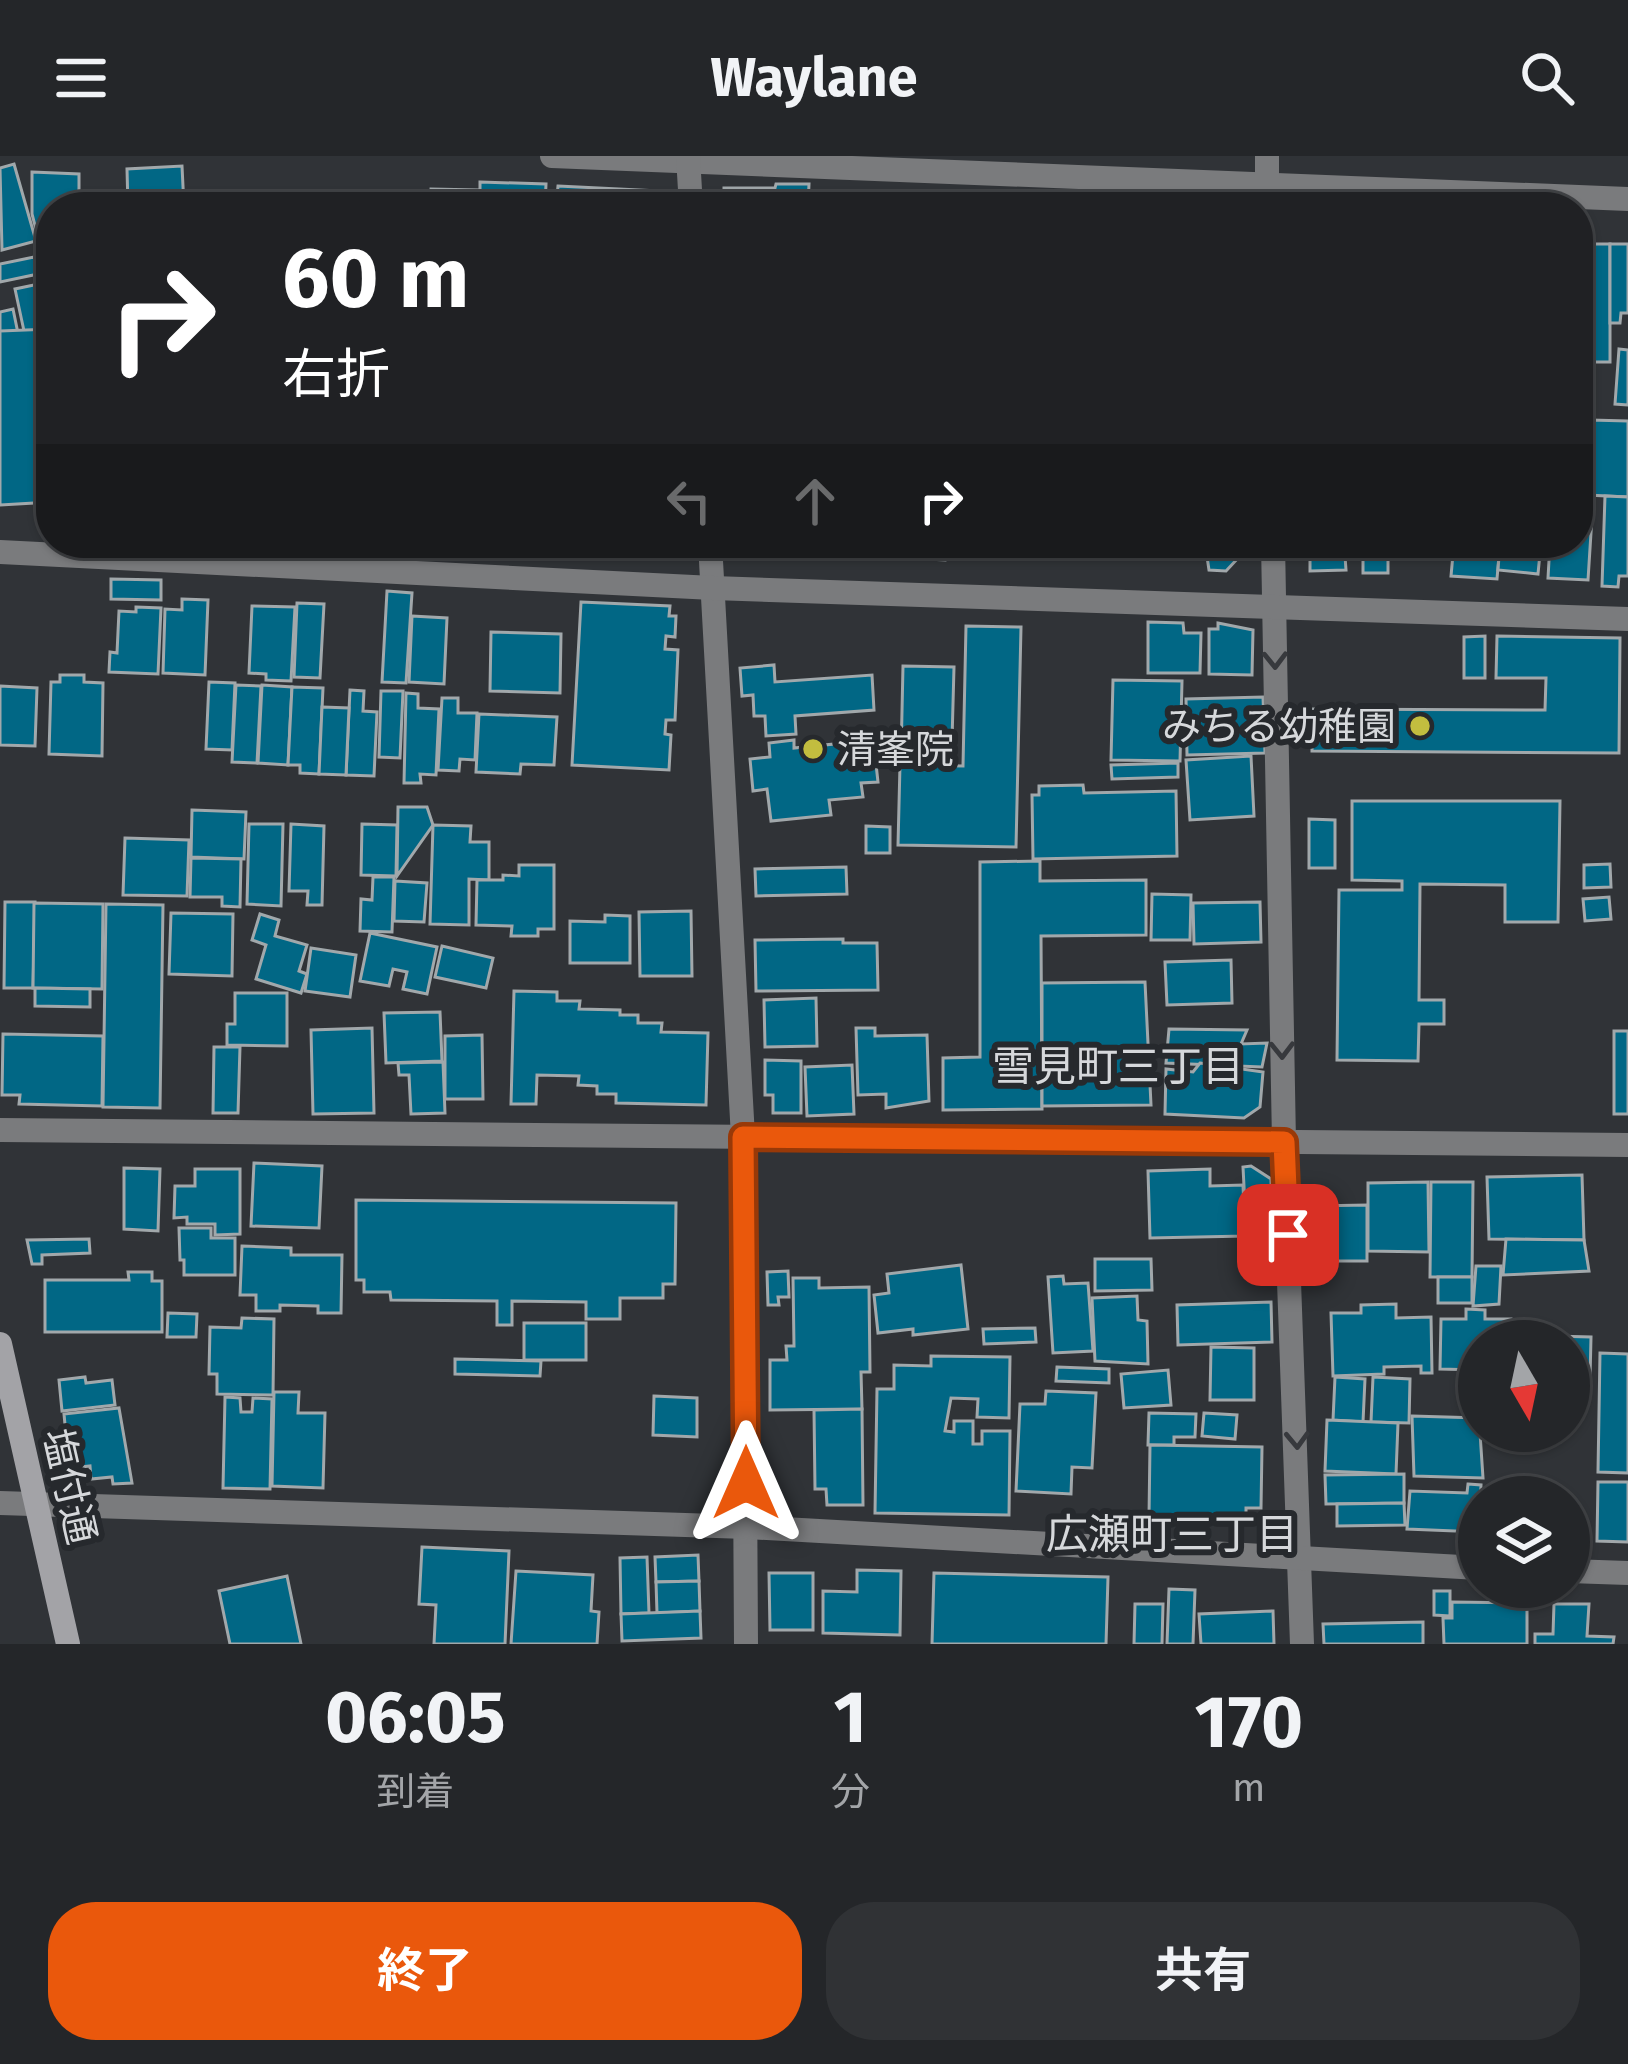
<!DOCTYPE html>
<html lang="ja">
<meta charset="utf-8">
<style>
body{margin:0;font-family:"Fira Sans","Noto Sans JP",sans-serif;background:#303235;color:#f1f3f6;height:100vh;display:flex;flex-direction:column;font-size:45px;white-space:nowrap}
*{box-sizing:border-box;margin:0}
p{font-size:39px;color:#a3a5a8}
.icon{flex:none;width:66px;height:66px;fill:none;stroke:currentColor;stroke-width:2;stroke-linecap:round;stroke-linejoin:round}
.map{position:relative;height:1488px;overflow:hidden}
.details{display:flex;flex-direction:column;background:#242629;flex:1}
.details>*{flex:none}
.hud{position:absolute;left:36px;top:36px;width:1557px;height:366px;border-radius:48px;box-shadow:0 3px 9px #0004,0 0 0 3px #414346;background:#202124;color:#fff;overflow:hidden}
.needle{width:78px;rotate:171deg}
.tools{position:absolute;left:1458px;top:1164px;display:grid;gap:24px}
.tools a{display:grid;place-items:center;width:132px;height:132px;border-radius:50%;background:#242629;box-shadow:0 3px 9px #0004,0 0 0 3px #414346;font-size:60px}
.pin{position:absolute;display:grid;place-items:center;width:102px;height:102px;color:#fff;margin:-51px;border-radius:24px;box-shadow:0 6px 18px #0006}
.me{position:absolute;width:132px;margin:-66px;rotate:0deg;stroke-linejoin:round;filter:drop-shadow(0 0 9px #0008)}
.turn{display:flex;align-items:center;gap:42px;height:252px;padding:0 48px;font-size:54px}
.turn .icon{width:156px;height:156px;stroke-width:2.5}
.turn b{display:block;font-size:84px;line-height:102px}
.lanes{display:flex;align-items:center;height:114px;padding:0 48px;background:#0003;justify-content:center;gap:60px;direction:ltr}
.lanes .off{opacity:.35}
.eta{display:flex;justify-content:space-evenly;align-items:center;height:204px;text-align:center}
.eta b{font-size:72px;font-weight:700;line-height:84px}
.cta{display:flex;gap:24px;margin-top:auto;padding:24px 48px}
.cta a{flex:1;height:138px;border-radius:48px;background:#ea580c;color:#fff;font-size:48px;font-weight:700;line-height:138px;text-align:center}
.cta a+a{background:#303235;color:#f1f3f6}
header{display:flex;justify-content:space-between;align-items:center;height:156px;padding:0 48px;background:#242629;font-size:54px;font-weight:700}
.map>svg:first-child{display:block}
</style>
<header><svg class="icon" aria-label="menu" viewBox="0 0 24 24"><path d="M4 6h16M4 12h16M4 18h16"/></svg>Waylane<svg class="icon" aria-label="search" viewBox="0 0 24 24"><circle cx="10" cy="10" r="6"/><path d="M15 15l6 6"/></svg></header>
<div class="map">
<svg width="1628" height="1488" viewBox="0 0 1628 1488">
<rect width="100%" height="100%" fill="#303337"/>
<!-- building -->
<g fill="#016785" stroke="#a1a8ab" stroke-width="3">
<polygon points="14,8 36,85 2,94 0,12"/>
<polygon points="182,10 184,51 128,51 127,13"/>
<polygon points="32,16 79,18 79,51 51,51 51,85 39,85 32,58"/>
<polygon points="480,26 546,28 545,51 430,51 431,33 480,34"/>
<polygon points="776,28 809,28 808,51 724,51 724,32 775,32"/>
<polygon points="558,30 658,35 658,51 556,51"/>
<polygon points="361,36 415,40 414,51 360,51"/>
<rect x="1578" y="88" width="32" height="118"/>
<polygon points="1610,88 1628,88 1628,157 1621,157 1620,167 1610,167"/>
<polygon points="34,101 38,118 0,126 0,108"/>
<polygon points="48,126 51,184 27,189 15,133"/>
<polygon points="13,153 21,192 0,197 0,156"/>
<polygon points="51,173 51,346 0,349 0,175"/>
<polygon points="1619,193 1628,194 1628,249 1615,248"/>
<polygon points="1578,246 1591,247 1588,326 1578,326"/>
<polygon points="1590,264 1628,265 1628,341 1587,339"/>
<polygon points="1605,340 1628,341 1628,420 1619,420 1618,431 1602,430"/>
<polygon points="1578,361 1592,361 1588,424 1548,422 1550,387 1578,387"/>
<polygon points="871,387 946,387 945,404 870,400"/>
<polygon points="962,387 1010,387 1010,402 962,401"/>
<polygon points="1129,387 1241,387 1241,399 1226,415 1209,414 1206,394 1128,393"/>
<polygon points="1310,387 1377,387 1377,400 1345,400 1346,414 1310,415"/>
<polygon points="1454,387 1500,387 1497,423 1451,420"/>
<polygon points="1500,387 1541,387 1538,418 1498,414"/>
<rect x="1363" y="400" width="25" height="17"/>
<polygon points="111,423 161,424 161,444 111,443"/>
<polygon points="387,435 412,437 406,527 382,526"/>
<polygon points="182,443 208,444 205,519 163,517 165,453 182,454"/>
<polygon points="581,446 670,450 669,460 676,460 675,481 666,480 665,493 678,494 675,564 666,564 665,578 671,579 669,614 572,609"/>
<polygon points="297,447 324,448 320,522 294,521"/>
<polygon points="252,450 295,451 291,525 266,524 266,518 249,517"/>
<polygon points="136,451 161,452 158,518 109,516 110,496 117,497 119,455 136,456"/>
<polygon points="412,460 447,462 444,528 409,526"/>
<polygon points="1148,466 1183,467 1184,477 1201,477 1200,517 1148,517"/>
<polygon points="1218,467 1253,474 1252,519 1209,518 1209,473 1218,473"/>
<polygon points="966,470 1021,471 1016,691 898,689 900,609 963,610"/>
<polygon points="491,476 561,478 560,537 490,535"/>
<polygon points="1485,480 1485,522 1464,522 1464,481"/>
<polygon points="1497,480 1620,482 1619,597 1312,595 1312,553 1545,554 1546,522 1496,522"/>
<polygon points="774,509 775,526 872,519 874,554 795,560 796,578 766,580 765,560 754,560 753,539 742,540 740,512"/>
<polygon points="903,510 954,511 952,585 943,585 942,602 901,601"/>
<polygon points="60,519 84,519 84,526 103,527 102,600 49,598 51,526 60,526"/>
<polygon points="1113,524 1182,525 1180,605 1111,604"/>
<polygon points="209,526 235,527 232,594 206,593"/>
<polygon points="236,529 261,530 257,607 232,606"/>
<polygon points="262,529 292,531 288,609 258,607"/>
<polygon points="0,530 37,532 35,590 0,589"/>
<polygon points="292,531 323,532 319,618 300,617 300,609 288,609"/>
<polygon points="350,534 364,535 363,555 377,556 374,620 346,619"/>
<polygon points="381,535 403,535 400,602 379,601"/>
<polygon points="406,537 418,538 418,552 439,553 436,619 420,618 421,627 404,627"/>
<polygon points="1263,541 1265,597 1187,599 1186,543"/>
<polygon points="442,542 458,542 458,557 477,557 475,604 460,603 459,615 438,614"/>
<polygon points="322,551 349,552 346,619 319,618"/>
<polygon points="479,558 557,561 554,609 521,608 520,618 476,616"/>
<polygon points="794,584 794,592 855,586 857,600 875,599 878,626 861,627 863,641 829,644 831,659 771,665 767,633 753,635 750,603 770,601 769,587"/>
<polygon points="1251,600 1254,660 1190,664 1186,604"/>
<polygon points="1178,607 1178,621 1112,623 1111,609"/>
<polygon points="1083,629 1084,637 1176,635 1177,700 1033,703 1032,639 1039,639 1039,630"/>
<polygon points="1352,645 1560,645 1558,766 1505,766 1505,729 1420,728 1419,844 1444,844 1444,868 1419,868 1418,905 1337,904 1339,734 1402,734 1402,725 1352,724"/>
<polygon points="398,651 427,651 433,669 397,720"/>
<polygon points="192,654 246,656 244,703 191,701"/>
<polygon points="1309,663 1335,664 1335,712 1309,712"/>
<polygon points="249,668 283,668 281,750 247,748"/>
<polygon points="291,668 324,670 322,749 307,749 308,735 289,735"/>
<polygon points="362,668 397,669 396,720 361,719"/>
<polygon points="433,669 471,670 470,686 489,686 489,724 469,723 469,769 430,768"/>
<polygon points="866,670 890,671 890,697 866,697"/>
<polygon points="125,682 189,684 187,740 123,739"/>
<polygon points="191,702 241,703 240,751 222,750 222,741 190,741"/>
<polygon points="1040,705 1040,725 1146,724 1146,779 1041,780 1042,953 943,954 943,902 980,901 980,706"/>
<polygon points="1610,708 1611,731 1584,732 1584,709"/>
<polygon points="519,709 554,709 554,773 538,773 538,780 511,780 512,770 476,769 477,724 503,724 503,719 519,720"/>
<polygon points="846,711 847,738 756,740 755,713"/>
<polygon points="373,721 394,721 392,776 360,775 361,743 372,744"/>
<polygon points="395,725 427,727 424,766 394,765"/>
<polygon points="1152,738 1191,739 1190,784 1151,784"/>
<polygon points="1609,741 1611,763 1585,765 1583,743"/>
<polygon points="5,746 35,746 33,832 4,832"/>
<polygon points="1260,746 1261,786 1194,788 1193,747"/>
<polygon points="34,747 103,748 102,833 33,832"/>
<polygon points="106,748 163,749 160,952 103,951"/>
<polygon points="691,755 692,820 640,820 639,756"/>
<polygon points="171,757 233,758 232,820 169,818"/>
<polygon points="260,758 279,764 275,780 307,789 299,815 307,818 301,837 256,823 266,789 252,784"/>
<polygon points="605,759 630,760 630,807 570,807 570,765 605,766"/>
<polygon points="370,777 437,791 427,838 403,833 407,816 393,813 389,830 360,825"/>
<polygon points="843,783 843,787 877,787 878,834 756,835 755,784"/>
<polygon points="442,790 493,802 486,832 435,821"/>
<polygon points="311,792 356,799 350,841 305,835"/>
<polygon points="1231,804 1232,847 1167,849 1165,806"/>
<polygon points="1145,826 1151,949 1042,950 1042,827"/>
<polygon points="35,832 90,833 90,851 35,850"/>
<polygon points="514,835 557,836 557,845 580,845 579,853 620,854 620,859 638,859 638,867 662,867 661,876 708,877 706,949 616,947 616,938 597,938 597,930 578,929 579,920 537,919 536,948 511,948"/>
<polygon points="235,837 287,837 287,890 227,889 227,868 235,868"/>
<polygon points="816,842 817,890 765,891 764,844"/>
<polygon points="440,856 442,905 386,907 384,857"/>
<polygon points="372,872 374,957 313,958 311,874"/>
<polygon points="856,872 875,872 875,880 927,879 929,945 886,952 886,938 858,939"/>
<polygon points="1169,873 1247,874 1241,888 1267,887 1262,911 1166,907"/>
<rect x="1614" y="875" width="14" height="83"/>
<polygon points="3,878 103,880 102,950 19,948 20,939 2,939"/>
<polygon points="482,879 483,943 445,943 445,880"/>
<polygon points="214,891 240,891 238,957 213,957"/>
<polygon points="765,904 801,905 801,957 773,957 773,939 765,939"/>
<polygon points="443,906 445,957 411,958 409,919 399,919 398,907"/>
<polygon points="1200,907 1263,916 1260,951 1244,962 1165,958 1166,913 1193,916"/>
<polygon points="852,909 854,958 807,960 805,911"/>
<polygon points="254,1007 322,1010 319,1072 251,1070"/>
<polygon points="1251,1010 1271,1023 1272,1086 1247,1088 1243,1011"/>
<polygon points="124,1012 160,1013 158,1075 124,1073"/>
<polygon points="195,1013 240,1013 240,1078 215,1079 215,1068 187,1068 187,1061 174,1062 175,1030 195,1030"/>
<polygon points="1210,1013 1210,1030 1243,1029 1245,1080 1150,1082 1148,1015"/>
<polygon points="1582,1019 1584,1084 1489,1083 1487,1021"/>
<polygon points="1428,1026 1429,1096 1368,1095 1368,1027"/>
<polygon points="1431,1026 1473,1026 1472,1121 1430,1121"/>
<polygon points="356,1044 676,1047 675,1128 663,1128 663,1142 620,1142 620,1163 586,1163 586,1146 512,1145 512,1169 497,1169 497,1145 391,1144 390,1136 364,1136 364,1124 356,1124"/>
<polygon points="1367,1049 1367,1105 1314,1105 1313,1050"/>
<polygon points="179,1072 211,1072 211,1082 235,1082 235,1119 184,1119 184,1104 180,1104"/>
<polygon points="89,1083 90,1097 42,1099 42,1108 32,1108 27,1084"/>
<polygon points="1506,1083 1584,1084 1589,1115 1503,1119"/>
<polygon points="242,1090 291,1092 291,1099 342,1099 341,1157 318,1157 318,1150 280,1149 280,1155 256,1155 256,1139 240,1139"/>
<polygon points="1095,1103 1151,1103 1152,1134 1095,1135"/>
<polygon points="961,1109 968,1173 913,1179 913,1173 878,1177 874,1139 889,1137 887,1118"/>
<polygon points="1476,1110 1501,1110 1499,1148 1473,1150"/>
<polygon points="788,1115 789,1141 778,1141 779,1149 768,1149 767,1116"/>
<polygon points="128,1116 152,1116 152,1125 162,1125 162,1176 45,1176 45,1124 129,1124"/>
<polygon points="1063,1120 1064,1128 1088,1127 1093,1195 1053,1197 1048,1121"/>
<rect x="1438" y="1121" width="34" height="26"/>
<polygon points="793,1122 819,1122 819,1132 869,1131 870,1216 861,1216 862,1253 770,1254 770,1204 787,1204 786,1190 794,1190"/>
<polygon points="1137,1140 1138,1164 1147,1165 1148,1208 1095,1205 1092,1142"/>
<polygon points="1271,1146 1272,1186 1178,1189 1177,1149"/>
<polygon points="1396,1148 1396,1162 1431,1161 1432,1217 1421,1217 1421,1210 1384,1211 1384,1218 1333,1220 1331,1157 1361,1157 1361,1149"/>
<polygon points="1466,1153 1485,1154 1485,1163 1511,1163 1511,1185 1479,1185 1479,1214 1440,1213 1441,1163 1466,1163"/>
<polygon points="168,1157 197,1158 196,1181 167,1181"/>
<polygon points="242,1162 274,1163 273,1239 217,1238 217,1218 209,1218 210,1171 241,1172"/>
<rect x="524" y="1167" width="62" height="37"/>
<polygon points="1035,1172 1036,1186 984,1188 983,1173"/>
<polygon points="1511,1179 1591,1181 1590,1223 1569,1223 1569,1185 1511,1185"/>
<polygon points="1211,1191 1254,1192 1254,1244 1210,1244"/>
<polygon points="1600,1197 1628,1198 1628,1317 1598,1316"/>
<polygon points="931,1200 1010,1201 1009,1262 977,1261 978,1243 951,1242 945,1275 954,1276 954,1265 973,1265 973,1288 982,1288 982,1275 1010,1275 1009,1359 875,1357 877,1233 894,1233 894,1209 931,1210"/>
<polygon points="455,1203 541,1205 540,1220 455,1218"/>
<polygon points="1057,1211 1109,1213 1109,1227 1056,1225"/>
<polygon points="1168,1214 1171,1249 1124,1252 1121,1218"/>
<polygon points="85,1221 86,1227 112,1224 115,1249 62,1255 59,1224"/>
<polygon points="1335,1221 1365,1223 1363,1266 1333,1264"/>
<polygon points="1373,1221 1410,1223 1409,1267 1371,1266"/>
<polygon points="1046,1235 1096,1237 1092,1312 1072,1311 1071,1338 1016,1335 1020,1248 1045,1248"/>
<polygon points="274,1236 299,1236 298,1257 325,1257 323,1332 272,1330"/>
<polygon points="654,1240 697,1242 697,1281 653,1279"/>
<polygon points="225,1241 240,1242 241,1256 252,1256 253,1242 272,1243 270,1333 223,1332"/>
<polygon points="119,1252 132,1327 113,1328 112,1321 91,1323 90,1310 80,1311 79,1300 68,1301 64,1258"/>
<polygon points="862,1253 863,1349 827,1349 826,1333 815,1333 814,1254"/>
<polygon points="1149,1257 1196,1258 1195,1281 1174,1281 1174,1289 1148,1289"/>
<polygon points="1204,1257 1237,1259 1235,1283 1202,1280"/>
<polygon points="1412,1260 1479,1262 1483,1322 1414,1320"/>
<polygon points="1327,1264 1398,1267 1396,1318 1325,1315"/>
<polygon points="1150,1289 1262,1291 1261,1352 1246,1352 1246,1363 1149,1361"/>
<polygon points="1404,1318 1404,1347 1326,1348 1325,1319"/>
<polygon points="1598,1326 1628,1326 1628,1386 1597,1385"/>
<polygon points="1468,1328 1481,1329 1479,1376 1407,1373 1410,1335 1467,1337"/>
<polygon points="1404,1347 1405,1369 1337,1370 1337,1348"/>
<polygon points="422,1391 509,1395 505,1488 434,1488 436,1449 419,1448"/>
<polygon points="698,1399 699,1425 656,1426 655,1401"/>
<polygon points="647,1401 649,1457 621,1458 620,1402"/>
<polygon points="857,1414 901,1415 900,1479 823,1477 823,1435 857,1436"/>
<polygon points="516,1415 593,1419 591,1455 599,1456 597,1488 511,1488"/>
<polygon points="769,1417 813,1417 813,1474 770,1474"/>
<polygon points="934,1417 1108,1421 1106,1488 932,1488"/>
<polygon points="287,1420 301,1488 230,1488 219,1435"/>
<polygon points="699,1425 700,1455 657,1457 656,1426"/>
<polygon points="1169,1433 1195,1434 1193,1488 1167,1488"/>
<polygon points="1434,1435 1450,1435 1450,1460 1434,1459"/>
<polygon points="1452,1446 1527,1447 1527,1488 1444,1488 1443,1462 1452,1462"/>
<polygon points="1135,1448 1163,1448 1162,1488 1134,1488"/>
<polygon points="1554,1448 1589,1448 1587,1480 1614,1481 1613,1488 1535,1488 1535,1478 1553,1478"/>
<polygon points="700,1455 701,1482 622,1485 621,1458"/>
<polygon points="1273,1455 1274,1488 1201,1488 1199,1458"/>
<polygon points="1423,1466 1423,1488 1324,1488 1323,1468"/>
</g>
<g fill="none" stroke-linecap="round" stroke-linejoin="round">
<!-- street -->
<g stroke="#7a7b7d" stroke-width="24">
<polyline points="552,0 1628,43"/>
<polyline points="688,0 691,51"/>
<polyline points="1267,0 1267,51"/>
<polyline points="710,387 743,981 746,1488"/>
<polyline points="1273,387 1284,986 1302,1488"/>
<polyline points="0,396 713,432 1628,463"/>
<polyline points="0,974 1628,989"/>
<polyline points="0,1347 747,1371 1479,1412"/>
<polyline points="1569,1415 1628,1417"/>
</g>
<!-- secondary -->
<polyline stroke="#a3a3a7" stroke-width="24" points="0,1188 68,1488"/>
</g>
<!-- one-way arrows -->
<defs><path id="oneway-chevron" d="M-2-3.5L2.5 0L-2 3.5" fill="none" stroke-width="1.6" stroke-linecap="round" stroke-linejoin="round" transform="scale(3)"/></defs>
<g stroke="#37393d">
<use href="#oneway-chevron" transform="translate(1275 504) rotate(89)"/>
<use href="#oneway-chevron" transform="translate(1282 894) rotate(89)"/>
<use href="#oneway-chevron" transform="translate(1297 1284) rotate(88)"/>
</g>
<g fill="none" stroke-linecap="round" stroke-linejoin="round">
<!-- route casing -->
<g stroke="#983908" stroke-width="30">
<polyline id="route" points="746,1327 743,981 1284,986 1288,1079"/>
</g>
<!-- route -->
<use href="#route" stroke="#ea580c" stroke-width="21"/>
</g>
<!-- markers -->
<g fill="#c2bd3f" stroke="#26292d" stroke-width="4.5">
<circle cx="1420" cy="570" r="12"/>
<circle cx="813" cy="593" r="12"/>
</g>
<g text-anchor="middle" stroke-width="12" stroke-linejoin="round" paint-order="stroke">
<!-- poi labels -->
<g font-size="39" fill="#d6d8db" stroke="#26292d" text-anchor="end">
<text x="1396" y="584">みちる幼稚園</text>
<text x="837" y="607" text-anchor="start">清峯院</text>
</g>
<!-- street labels -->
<g font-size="39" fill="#d6d8db" stroke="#26292d">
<text transform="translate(70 1330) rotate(77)" y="14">塩付通</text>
</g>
<!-- neighbourhood labels -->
<g font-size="42" fill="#d6d8db" stroke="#26292d">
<text x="1118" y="925">雪見町三丁目</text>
<text x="1172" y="1393">広瀬町三丁目</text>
</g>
</g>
</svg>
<div class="tools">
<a><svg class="needle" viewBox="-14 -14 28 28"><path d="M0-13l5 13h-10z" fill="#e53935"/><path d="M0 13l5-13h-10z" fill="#a3a5a8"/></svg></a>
<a><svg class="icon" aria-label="layers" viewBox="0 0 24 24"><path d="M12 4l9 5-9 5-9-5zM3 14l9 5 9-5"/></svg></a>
</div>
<div class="pin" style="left:1288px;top:1079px;background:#d93025"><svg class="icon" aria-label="arrive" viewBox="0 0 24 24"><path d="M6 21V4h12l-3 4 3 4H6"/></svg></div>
<svg class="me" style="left:746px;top:1327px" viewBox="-20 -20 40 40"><path d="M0-17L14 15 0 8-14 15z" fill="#ea580c" stroke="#fff" stroke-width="4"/></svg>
<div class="hud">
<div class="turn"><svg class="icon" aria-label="right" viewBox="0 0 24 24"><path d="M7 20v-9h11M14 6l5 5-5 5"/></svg><div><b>60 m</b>右折</div></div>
<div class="lanes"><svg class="icon off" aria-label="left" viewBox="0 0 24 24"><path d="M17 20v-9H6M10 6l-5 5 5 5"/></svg><svg class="icon off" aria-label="ahead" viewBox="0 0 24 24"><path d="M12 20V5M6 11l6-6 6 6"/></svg><svg class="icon" aria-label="right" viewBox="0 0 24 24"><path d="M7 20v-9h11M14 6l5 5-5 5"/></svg></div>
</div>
</div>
<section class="details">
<div class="eta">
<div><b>06:05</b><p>到着</p></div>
<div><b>1</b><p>分</p></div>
<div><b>170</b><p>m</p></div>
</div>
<div class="cta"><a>終了</a><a>共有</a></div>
</section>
